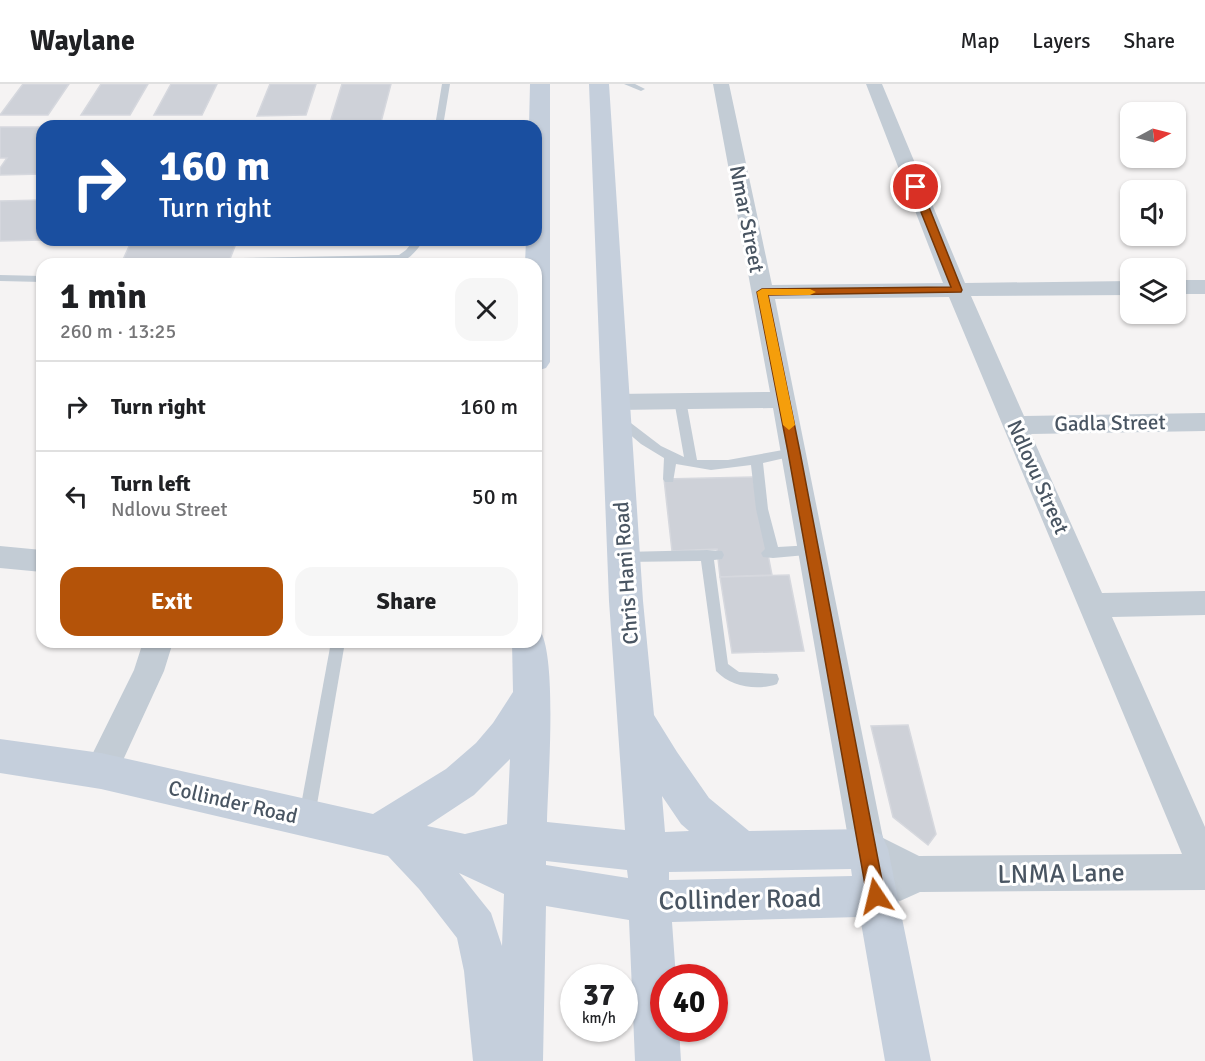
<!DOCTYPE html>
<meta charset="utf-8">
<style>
body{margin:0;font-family:Signika,sans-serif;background:#f6f6f6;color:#202124;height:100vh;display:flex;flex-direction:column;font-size:22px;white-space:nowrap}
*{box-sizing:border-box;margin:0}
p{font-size:20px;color:#757577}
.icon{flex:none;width:33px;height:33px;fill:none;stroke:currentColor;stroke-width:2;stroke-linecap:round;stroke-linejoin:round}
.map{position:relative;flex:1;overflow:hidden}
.drawer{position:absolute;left:36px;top:174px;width:506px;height:390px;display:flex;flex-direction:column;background:#fff;border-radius:18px;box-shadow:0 2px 4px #0004}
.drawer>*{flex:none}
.top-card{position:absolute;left:36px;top:36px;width:506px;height:126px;border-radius:18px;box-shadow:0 2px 4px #0004;background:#1a4fa0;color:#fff;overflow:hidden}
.needle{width:39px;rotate:83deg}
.controls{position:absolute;left:1120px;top:18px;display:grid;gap:12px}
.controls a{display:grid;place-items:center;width:66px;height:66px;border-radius:12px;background:#fff;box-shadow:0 2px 4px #0004;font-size:30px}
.speed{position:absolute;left:560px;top:880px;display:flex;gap:12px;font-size:30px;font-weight:700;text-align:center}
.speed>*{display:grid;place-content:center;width:78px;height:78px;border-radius:50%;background:#fff;box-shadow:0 2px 4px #0004;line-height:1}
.speed small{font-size:15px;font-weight:400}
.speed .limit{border:9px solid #d22;background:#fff;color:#111}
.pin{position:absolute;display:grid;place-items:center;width:51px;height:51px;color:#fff;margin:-26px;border:3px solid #fff;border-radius:50%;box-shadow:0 2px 6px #0007}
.me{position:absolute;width:66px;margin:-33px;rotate:350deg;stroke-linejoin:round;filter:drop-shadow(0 0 4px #0008)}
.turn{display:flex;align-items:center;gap:21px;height:126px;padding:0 24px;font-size:27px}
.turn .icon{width:78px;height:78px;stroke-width:2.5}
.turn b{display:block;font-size:42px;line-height:51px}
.round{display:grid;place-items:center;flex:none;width:63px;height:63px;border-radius:18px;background:#f6f6f6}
.summary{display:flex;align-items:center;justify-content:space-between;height:102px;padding:0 24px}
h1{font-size:36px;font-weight:800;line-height:45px}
.cta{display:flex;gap:12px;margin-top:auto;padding:12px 24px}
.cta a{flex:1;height:69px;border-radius:18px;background:#b45309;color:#fff;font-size:24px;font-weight:800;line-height:69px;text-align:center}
.cta a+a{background:#f6f6f6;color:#202124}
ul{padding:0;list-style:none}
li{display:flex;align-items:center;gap:18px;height:90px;padding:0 24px;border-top:2px solid #e0e0e0}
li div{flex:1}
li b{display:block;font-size:22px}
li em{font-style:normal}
header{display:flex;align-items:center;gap:36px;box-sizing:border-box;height:84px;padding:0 30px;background:#fff;border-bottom:2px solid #e0e0e0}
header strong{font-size:28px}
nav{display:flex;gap:33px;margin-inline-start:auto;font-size:21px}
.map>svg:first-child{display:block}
</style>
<header>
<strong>Waylane</strong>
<nav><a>Map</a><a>Layers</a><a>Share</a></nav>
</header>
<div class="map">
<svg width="1205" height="977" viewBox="0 0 1205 977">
<rect width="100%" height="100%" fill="#f5f3f3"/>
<!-- building -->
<g fill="#ced1d8" stroke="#d6d8de" stroke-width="1.5">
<polygon points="23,0 69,0 48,31 0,31"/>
<polygon points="101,0 148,0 130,31 81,31"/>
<polygon points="171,0 217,0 202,31 154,31"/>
<polygon points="270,0 316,0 306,31 257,32"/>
<polygon points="342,0 391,0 380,42 329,42"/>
<polygon points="313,39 313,42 95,42"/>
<polygon points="0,43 42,43 42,90 0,91 0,84 7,74 0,74"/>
<polygon points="42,116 42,156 0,157 0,117"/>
<polygon points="294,156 354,156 353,160 292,161"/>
<polygon points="237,157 228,180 121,180 131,158"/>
<polygon points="753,393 772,491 720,493 717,465 672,467 664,395"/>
<polygon points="789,491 804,567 732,569 720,493"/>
<polygon points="908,641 936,750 928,761 893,733 871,642"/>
</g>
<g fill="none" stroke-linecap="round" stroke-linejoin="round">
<!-- lane -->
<g fill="#c3ccd5" fill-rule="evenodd">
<polygon points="442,0 450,0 443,42 435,42"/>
<polygon points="624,0 635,0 645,5 641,7"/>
<path d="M 414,156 L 424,156 C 415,169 406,180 390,180 L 390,177 L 242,180 L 237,177 L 242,174 L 399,171 L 406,166 Z"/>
<polygon points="0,191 42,192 42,198 0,197"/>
<polygon points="680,312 686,316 697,376 728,376 794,364 798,365 800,368 798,371 763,379 768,425 778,463 812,461 817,462 819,466 817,470 773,474 763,473 761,469 765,465 756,425 751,381 711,386 676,380 673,398 665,398 663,395 664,374 641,360 613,336 619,332 623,333 661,362 684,373 674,316"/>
<path d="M 707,466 L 722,467 L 724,471 L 722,475 L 714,476 L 728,580 L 739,588 L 777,590 L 779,595 L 777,600 C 757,607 731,603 716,587 L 701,477 L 624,478 L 619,477 L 617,473 L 619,469 L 624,468 Z"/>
<polygon points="331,558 345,558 315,732 313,738 307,740 301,738 299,732"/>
</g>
<!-- street -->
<g fill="#c3ccd5" fill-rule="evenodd">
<path d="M 713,0 L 729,0 L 772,201 L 943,199 L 866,0 L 882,0 L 965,199 L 1131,197 L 1131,211 L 971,212 L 1024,332 L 1205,329 L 1205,347 L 1031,350 L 1102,509 L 1205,507 L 1205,531 L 1112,533 L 1205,743 L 1205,806 L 920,808 L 900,817 L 887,812 L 882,799 L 885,792 L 856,777 L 850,765 L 773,324 L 616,326 L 607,324 L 604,318 L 607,312 L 616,310 L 770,308 ZM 949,213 L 1182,770 L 919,772 L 883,754 L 775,215 Z"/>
<rect x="1176" y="196" width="29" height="14"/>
<polygon points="0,462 42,466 42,488 0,484"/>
<polygon points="143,558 173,558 164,587 113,698 101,702 89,698 84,687 134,586"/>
</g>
<!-- secondary -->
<g fill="#c5cfdc" fill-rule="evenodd">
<polygon points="530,0 550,0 550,278 546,284 536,287 536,180 525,180 526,156 536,156 536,42 529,42"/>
<path d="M 589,0 L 609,0 L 643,517 L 654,631 L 677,668 L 709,714 L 749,747 L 868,745 L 882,751 L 888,765 L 931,977 L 885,977 L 860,833 L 672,838 L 676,894 L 663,894 L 663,945 L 679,945 L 681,977 L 635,977 L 629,836 L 546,822 L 543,977 L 473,977 L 464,887 L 457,854 L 419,805 L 388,772 L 101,705 L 0,689 L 0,655 L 101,669 L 373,730 L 446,685 L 476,659 L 493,639 L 513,608 L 512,558 L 536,558 L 536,546 L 541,548 C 557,580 548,696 547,738 L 625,746 L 609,517 ZM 510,675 L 507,740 L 465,750 L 427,742 L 474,711 ZM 662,712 L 681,740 L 689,747 L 665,748 ZM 546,777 L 627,786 L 628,794 L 546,781 ZM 851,785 L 852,792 L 669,796 L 669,788 ZM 459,789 L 504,810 L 502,862 L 491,829 Z"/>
</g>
</g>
<!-- route -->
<polygon fill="#b45309" stroke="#753606" stroke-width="1.5" points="916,100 921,103 962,206 961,208 768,211 800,368 885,812 882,818 876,821 870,818 867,812 788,368 757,208 762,205 951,203 911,103"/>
<!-- slow -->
<polygon fill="#f59e0b" points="762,205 810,205 816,208 810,211 768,211 795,341 789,346 783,341 757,208"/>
<g text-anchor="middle" stroke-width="6" stroke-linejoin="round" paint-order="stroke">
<!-- street labels -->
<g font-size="21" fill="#495562" stroke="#fff">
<text transform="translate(747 135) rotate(79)" y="7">Nmar Street</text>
<text transform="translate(1110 339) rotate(-1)" y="7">Gadla Street</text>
<text transform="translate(1038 393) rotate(66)" y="7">Ndlovu Street</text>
<text transform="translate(626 489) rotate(-94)" y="7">Chris Hani Road</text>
<text transform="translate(233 718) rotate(13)" y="7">Collinder Road</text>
</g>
<!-- near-street labels -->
<g font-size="26" fill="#495562" stroke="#fff">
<text transform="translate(1061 789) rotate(-1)" y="9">LNMA Lane</text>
<text transform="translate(740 815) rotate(-1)" y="9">Collinder Road</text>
</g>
</g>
</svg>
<div class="controls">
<a><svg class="needle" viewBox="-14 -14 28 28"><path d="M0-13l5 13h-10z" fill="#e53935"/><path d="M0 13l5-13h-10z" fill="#757577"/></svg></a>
<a><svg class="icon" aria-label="sound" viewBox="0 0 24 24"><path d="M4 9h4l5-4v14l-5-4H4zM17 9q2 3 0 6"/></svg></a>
<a><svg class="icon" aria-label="layers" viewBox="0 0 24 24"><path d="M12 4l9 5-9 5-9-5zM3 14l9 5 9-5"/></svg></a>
</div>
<div class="speed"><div>37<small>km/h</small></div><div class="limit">40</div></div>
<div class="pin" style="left:916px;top:103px;background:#d93025"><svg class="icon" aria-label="arrive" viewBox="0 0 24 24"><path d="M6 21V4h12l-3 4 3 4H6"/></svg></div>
<svg class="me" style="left:876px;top:812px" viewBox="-20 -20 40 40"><path d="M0-17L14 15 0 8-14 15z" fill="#b45309" stroke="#fff" stroke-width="4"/></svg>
<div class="top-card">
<div class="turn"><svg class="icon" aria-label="right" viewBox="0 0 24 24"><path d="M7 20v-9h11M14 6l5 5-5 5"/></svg><div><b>160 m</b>Turn right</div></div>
</div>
<section class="drawer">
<div class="summary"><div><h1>1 min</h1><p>260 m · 13:25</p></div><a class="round"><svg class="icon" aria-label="close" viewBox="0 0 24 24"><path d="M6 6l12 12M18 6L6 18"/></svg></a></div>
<ul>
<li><svg class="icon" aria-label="right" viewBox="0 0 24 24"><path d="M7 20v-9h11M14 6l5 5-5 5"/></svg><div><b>Turn right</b></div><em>160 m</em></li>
<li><svg class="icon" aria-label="left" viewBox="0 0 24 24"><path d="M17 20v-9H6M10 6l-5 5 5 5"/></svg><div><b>Turn left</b><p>Ndlovu Street</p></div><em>50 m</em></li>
</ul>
<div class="cta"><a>Exit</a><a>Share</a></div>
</section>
</div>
